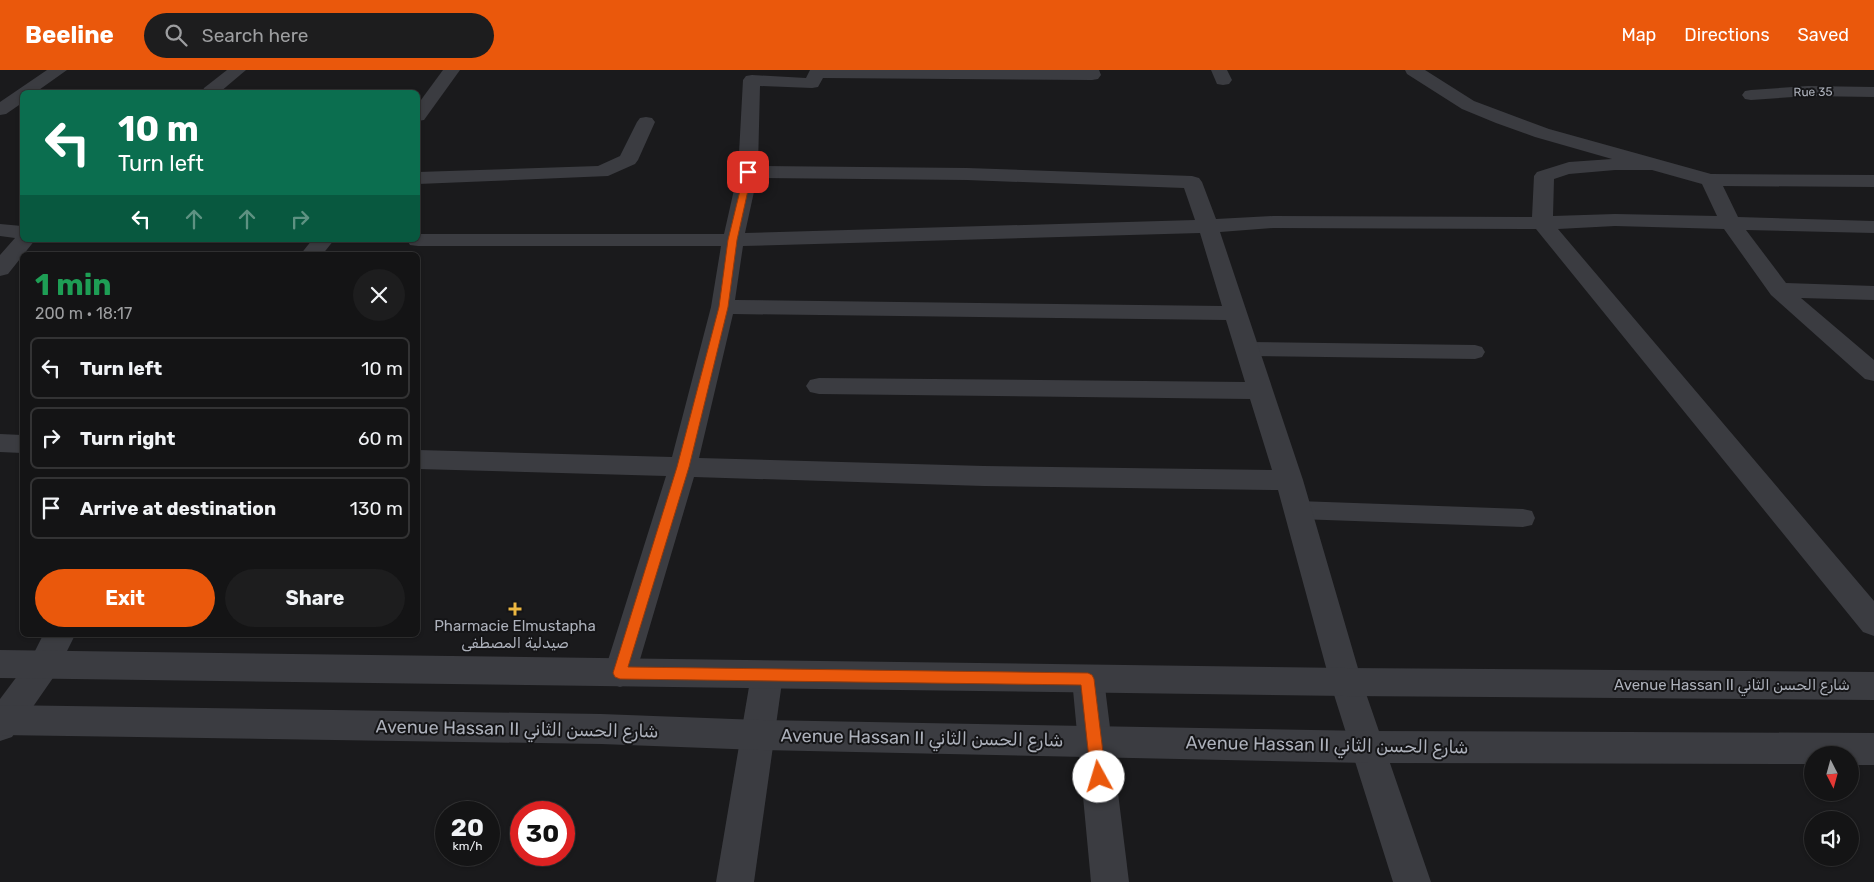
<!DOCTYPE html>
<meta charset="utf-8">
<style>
body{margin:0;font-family:Rubik,Cairo,sans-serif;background:#1d1d1e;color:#f1f3f6;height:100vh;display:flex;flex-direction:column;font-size:19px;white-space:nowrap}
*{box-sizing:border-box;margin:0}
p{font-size:16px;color:#9d9ea0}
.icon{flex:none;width:28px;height:28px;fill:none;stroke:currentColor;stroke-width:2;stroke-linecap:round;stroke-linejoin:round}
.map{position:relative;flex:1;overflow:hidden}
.sheet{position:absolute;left:20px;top:182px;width:400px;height:385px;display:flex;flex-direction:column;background:#141415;border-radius:8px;box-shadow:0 1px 4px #0004,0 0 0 1px #333334}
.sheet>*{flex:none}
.top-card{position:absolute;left:20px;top:20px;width:400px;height:152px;border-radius:8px;box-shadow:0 1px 4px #0004,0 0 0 1px #333334;background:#0b6e4f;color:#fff;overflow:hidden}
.needle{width:32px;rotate:174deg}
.controls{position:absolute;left:1804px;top:676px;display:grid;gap:10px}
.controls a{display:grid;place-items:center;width:55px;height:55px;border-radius:50%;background:#141415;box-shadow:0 1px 4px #0004,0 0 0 1px #333334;font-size:25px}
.speed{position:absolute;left:435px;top:731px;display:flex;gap:10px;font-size:25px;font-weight:700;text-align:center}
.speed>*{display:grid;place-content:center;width:65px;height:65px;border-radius:50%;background:#141415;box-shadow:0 1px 4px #0004,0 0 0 1px #333334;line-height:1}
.speed small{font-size:12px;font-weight:400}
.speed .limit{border:8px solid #d22;background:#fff;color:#111}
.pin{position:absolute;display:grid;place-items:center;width:42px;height:42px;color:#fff;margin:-21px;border-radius:10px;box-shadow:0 2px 8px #0006}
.me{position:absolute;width:55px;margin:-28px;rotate:354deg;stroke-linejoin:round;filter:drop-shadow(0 0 4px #0008)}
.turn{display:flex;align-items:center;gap:18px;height:105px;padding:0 15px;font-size:22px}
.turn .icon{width:65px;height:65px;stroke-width:2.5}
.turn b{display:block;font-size:35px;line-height:42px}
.lanes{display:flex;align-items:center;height:48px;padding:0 15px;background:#0003;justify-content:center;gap:25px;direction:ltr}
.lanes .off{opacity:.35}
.round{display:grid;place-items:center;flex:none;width:52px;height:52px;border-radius:26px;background:#1d1d1e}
.headline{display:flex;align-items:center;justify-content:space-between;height:85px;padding:0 15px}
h1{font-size:30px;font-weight:700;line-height:38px;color:#1e9e55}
.action{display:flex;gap:10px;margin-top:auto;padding:10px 15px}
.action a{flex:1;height:58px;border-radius:30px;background:#ea580c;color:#fff;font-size:20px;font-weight:700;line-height:58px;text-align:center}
.action a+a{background:#1d1d1e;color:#f1f3f6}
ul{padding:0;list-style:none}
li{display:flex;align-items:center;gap:15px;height:62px;margin:0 10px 8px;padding:0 5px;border:2px solid #333334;border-radius:8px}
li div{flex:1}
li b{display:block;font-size:19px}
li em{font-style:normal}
header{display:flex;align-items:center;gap:30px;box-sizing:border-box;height:70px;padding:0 25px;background:#ea580c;color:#fff}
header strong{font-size:24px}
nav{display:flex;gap:28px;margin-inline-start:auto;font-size:18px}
.search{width:350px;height:45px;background:#1d1d1e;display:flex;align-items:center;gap:12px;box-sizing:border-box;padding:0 18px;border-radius:28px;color:#9d9ea0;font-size:19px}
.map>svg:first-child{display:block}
</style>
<header>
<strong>Beeline</strong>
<div class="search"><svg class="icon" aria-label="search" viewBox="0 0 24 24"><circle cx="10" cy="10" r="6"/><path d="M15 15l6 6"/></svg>Search here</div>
<nav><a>Map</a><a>Directions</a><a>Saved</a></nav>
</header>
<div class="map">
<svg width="1874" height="812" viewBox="0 0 1874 812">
<rect width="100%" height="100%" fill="#1a1a1c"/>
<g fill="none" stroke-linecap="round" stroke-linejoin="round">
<!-- service -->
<g fill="#3b3c41" fill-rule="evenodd">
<polygon points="1248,272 1475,275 1482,277 1485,282 1482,287 1475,289 1248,286 1241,284 1238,279 1241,274"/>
<polygon points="1298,431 1523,439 1532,441 1535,448 1532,455 1523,457 1298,449 1289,446 1286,440 1289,434"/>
</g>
<!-- minor -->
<g fill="#3b3c41" fill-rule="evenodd">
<polygon points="47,0 67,0 36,22 22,22 22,33 6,44 0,45 0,32"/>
<polygon points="227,0 246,0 220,22 202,22 204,18"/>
<polygon points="443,0 460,0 424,50 418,51 418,34"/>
<path d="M 810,0 L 1099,0 L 1101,5 L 1098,9 L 1092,10 L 823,8 L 818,17 L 812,18 L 760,16 L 758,96 L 967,98 L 1192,106 L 1199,108 L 1202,112 L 1216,149 L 1273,146 L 1532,147 L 1534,106 L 1537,102 L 1569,92 L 1612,89 L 1535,67 L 1496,53 L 1462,39 L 1407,4 L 1405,0 L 1425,0 L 1474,31 L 1549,59 L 1711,104 L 1874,105 L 1874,117 L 1723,116 L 1738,147 L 1874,151 L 1874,163 L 1746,160 L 1786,213 L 1874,216 L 1874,230 L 1801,228 L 1874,290 L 1874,311 L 1865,309 L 1771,225 L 1724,159 L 1615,156 L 1558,159 L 1874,531 L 1874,566 L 1863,562 L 1536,159 L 1273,158 L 1220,162 L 1303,410 L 1362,612 L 1431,812 L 1393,812 L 1330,612 L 1278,420 L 984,416 L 694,407 L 636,603 L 632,613 L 620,617 L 608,613 L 604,603 L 666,406 L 418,399 L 418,380 L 672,387 L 711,237 L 721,176 L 418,176 L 410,175 L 407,170 L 418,170 L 418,164 L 724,164 L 738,102 L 743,10 L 746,6 L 752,5 L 806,8 ZM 1615,100 L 1652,100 L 1702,114 L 1717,146 L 1615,144 L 1553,146 L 1554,109 L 1569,104 ZM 757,108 L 967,110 L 1184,118 L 1195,150 L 745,163 ZM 1200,163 L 1222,236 L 735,230 L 743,176 ZM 733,244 L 1226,250 L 1245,312 L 819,308 L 810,310 L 806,316 L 810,322 L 819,324 L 1250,329 L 1272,400 L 984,396 L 699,388 Z"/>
<polygon points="1211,0 1227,0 1232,10 1229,14 1223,15 1217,14"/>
<polygon points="1808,16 1874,17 1874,27 1808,26 1751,30 1745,29 1742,25 1745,21 1751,20"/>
<polygon points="646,47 652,48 655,52 638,90 635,94 608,106 418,114 418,102 598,96 620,86 637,52 640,48"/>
<polygon points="0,154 22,156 22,170 35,170 8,204 0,206 0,185 15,168 0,166"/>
<polygon points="312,170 334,170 322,185 300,185"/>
<polygon points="0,364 22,365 22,383 0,382"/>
<polygon points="43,565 75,565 55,605 12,667 0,671 0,629 33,585"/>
<polygon points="767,591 779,595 783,605 754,812 716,812 751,605 755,595"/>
<polygon points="1088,595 1100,599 1104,609 1129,812 1091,812 1072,609 1076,599"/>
</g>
<!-- tertiary -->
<g fill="#3b3c41" fill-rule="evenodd">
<polygon points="0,580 1346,598 1874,602 1874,630 1346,626 0,608"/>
<polygon points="0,635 601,644 759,650 1368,661 1874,663 1874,695 1850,695 1850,685 1812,685 1812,694 1368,693 759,680 601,674 0,665"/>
</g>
</g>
<!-- route -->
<polygon fill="#ea580c" stroke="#983908" points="745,100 752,102 737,170 728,237 689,397 628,597 1088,603 1092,605 1094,609 1106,707 1104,712 1099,714 1094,712 1091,707 1081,615 620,609 615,607 613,603 677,397 719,237 728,170"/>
<!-- markers -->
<path fill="#ecb741" stroke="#151517" stroke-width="2" d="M512.5 531.5h5v5h5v5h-5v5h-5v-5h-5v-5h5z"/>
<g text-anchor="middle" stroke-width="4" stroke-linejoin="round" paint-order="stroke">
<!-- far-street labels -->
<g font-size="12" fill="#adb1bb" stroke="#151517">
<text transform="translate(1813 22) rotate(-1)" y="4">Rue 35</text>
</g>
<!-- poi labels -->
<g font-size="15" fill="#adb1bb" stroke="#151517">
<text x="515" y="561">Pharmacie Elmustapha<tspan x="515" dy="17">صيدلية المصطفى</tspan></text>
</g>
<!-- street labels -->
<g font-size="15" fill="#adb1bb" stroke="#151517">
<text x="1732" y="620">Avenue Hassan II شارع الحسن الثاني</text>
</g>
<!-- near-street labels -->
<g font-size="18" fill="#adb1bb" stroke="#151517">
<text transform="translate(517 659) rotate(1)" y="6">Avenue Hassan II شارع الحسن الثاني</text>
<text transform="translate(922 668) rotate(1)" y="6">Avenue Hassan II شارع الحسن الثاني</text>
<text transform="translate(1327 675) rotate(1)" y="6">Avenue Hassan II شارع الحسن الثاني</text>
</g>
</g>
</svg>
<div class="controls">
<a><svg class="needle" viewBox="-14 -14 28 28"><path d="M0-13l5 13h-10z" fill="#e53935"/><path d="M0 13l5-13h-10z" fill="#9d9ea0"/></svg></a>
<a><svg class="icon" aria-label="sound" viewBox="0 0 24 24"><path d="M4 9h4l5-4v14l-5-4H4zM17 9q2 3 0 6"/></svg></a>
</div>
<div class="speed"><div>20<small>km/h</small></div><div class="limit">30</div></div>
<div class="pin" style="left:748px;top:102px;background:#d93025"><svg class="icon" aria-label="arrive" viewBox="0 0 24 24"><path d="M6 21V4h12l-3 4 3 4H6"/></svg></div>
<svg class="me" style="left:1099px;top:707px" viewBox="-20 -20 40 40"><circle r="19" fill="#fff"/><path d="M0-13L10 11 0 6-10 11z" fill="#ea580c"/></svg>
<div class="top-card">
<div class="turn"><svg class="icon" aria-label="left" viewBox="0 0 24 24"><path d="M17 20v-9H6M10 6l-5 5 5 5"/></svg><div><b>10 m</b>Turn left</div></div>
<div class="lanes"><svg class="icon" aria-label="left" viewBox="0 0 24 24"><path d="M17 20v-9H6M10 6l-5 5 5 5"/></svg><svg class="icon off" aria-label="ahead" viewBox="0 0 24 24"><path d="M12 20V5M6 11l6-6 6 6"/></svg><svg class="icon off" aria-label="ahead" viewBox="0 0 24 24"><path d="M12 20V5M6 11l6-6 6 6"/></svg><svg class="icon off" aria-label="right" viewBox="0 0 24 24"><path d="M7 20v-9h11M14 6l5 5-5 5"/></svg></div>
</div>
<section class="sheet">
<div class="headline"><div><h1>1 min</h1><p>200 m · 18:17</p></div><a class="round"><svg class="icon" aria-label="close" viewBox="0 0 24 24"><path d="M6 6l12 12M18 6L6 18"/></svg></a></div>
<ul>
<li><svg class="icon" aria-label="left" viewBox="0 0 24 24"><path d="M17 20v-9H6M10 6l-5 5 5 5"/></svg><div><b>Turn left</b></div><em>10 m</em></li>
<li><svg class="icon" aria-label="right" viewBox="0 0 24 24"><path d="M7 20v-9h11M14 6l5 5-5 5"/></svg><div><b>Turn right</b></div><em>60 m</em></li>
<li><svg class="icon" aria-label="arrive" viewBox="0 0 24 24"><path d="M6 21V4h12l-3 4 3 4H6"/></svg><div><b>Arrive at destination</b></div><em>130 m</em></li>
</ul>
<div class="action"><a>Exit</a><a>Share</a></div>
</section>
</div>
